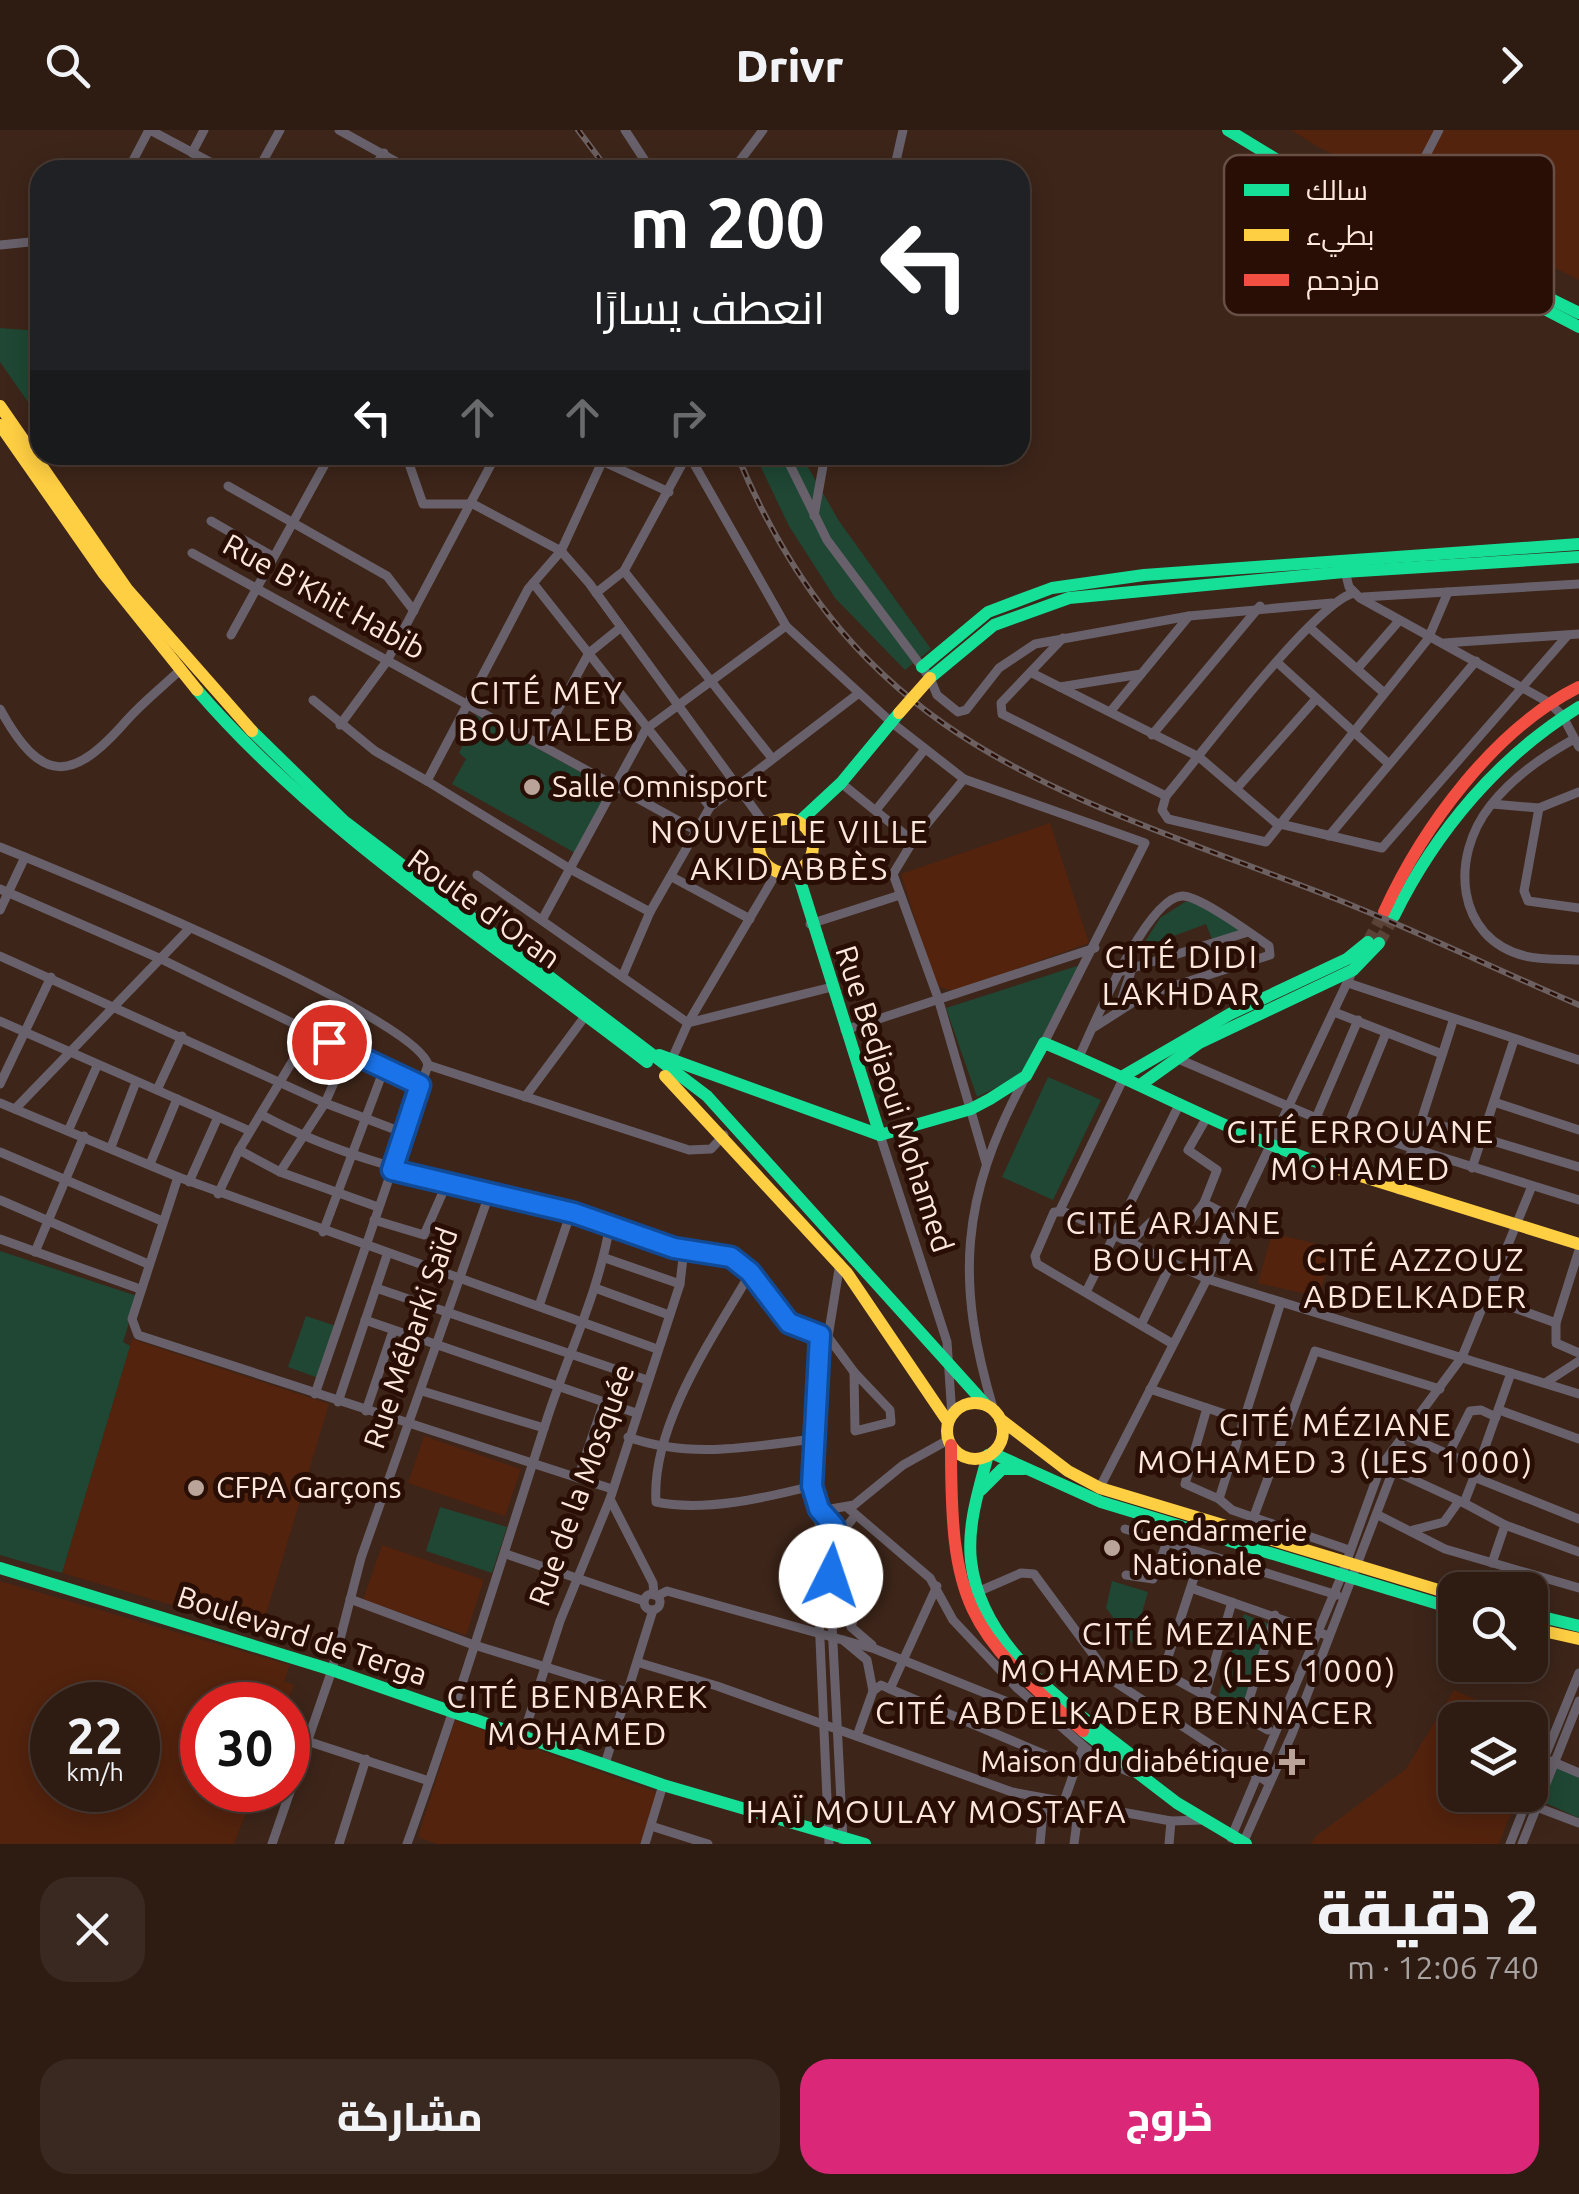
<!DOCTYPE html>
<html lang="ar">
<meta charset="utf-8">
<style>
body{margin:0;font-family:Ubuntu,Cairo,sans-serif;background:#3a2921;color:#f1f3f6;direction:rtl;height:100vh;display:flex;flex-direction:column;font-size:38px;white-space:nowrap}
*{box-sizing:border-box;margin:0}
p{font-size:32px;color:#a7a1a0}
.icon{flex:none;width:55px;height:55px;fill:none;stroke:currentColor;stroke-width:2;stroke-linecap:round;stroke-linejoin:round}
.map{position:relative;height:1714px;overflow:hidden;direction:ltr}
.sheet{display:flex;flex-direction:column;background:#2e1c13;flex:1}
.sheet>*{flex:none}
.guide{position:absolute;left:30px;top:30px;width:1000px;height:305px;border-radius:30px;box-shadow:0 5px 25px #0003,0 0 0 2px #493a33;direction:rtl;background:#202124;color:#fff;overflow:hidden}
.buttons{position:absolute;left:1438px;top:1442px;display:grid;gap:20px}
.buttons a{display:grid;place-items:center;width:110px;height:110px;border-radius:20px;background:#2e1c13;box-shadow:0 5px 25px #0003,0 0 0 2px #493a33;font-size:50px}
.speed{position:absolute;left:30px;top:1552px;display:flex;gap:20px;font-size:50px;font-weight:700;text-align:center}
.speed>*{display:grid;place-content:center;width:130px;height:130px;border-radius:50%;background:#2e1c13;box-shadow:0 5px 25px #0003,0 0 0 2px #493a33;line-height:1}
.speed small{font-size:25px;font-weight:400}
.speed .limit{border:15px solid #d22;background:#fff;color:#111}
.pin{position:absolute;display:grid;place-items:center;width:85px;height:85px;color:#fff;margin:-42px;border:5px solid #fff;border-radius:50%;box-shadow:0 2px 10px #0007}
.me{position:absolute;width:110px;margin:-55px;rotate:4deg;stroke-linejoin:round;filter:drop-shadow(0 0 8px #0008)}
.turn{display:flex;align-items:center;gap:35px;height:210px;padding:0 40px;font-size:45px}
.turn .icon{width:130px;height:130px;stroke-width:2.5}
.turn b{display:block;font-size:70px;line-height:85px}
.lanes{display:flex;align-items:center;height:95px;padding:0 40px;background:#0003;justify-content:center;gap:50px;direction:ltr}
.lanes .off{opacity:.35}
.round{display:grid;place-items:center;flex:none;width:105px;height:105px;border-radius:30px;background:#3a2921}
.headline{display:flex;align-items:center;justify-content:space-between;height:170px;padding:0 40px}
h1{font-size:60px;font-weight:800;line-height:75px}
.action{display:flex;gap:20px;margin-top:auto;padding:20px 40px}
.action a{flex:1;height:115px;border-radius:30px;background:#db2777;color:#fff;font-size:40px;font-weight:800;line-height:115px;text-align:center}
.action a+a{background:#3a2921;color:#f1f3f6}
header{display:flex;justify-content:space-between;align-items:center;height:130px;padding:0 40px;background:#2e1c13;font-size:45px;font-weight:800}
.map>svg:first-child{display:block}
</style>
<header><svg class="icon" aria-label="forward" viewBox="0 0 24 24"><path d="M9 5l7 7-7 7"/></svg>Drivr<svg class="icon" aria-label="search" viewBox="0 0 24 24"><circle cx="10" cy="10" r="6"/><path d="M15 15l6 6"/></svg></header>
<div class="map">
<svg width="1579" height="1714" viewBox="0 0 1579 1714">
<rect width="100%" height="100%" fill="#3d2519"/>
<!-- built -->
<g fill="#53230d" fill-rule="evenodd">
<polygon points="1291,0 1579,0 1579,150 1318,17"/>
<polygon points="1050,693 1089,813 954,861 936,856 901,744"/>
<polygon points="1272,1103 1325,1116 1321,1128 1330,1129 1320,1163 1311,1159 1310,1165 1258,1153"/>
<polygon points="132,1209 329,1274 261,1501 62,1443"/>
<polygon points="424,1306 521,1339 505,1386 408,1353"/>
<polygon points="382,1415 484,1450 466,1505 363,1470"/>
<path d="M 0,1451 L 290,1535 L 284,1551 L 294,1555 L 286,1575 L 202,1575 L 202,1660 L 255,1660 L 234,1714 L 0,1714 ZM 52,1575 L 138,1575 L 138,1660 L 52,1660 Z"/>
<polygon points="1454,1560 1523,1590 1455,1590 1455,1665 1518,1665 1499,1714 1311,1714 1315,1707 1406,1639"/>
<polygon points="455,1590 657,1662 640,1714 437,1714 418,1707"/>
</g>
<!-- green -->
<g fill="#1f4734">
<polygon points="0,198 40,201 40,289 0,232"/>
<polygon points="755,325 801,325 839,391 931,519 905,540 835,468 789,396"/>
<polygon points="476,585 613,660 577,724 452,654 466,629 459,623"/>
<polygon points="1185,772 1194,772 1244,800 1212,809 1206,794 1141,818 1160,788"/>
<polygon points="1080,835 1022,945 977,967 946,878"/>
<polygon points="1048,947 1101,970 1053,1070 1002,1047"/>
<polygon points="0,1121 137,1166 123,1212 130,1216 62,1443 0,1425"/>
<polygon points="306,1186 342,1198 324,1250 288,1237"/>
<polygon points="440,1377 507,1397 492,1443 426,1421"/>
<polygon points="1112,1451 1148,1462 1133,1514 1106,1478"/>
<polygon points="1244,1484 1271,1495 1245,1578 1241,1580 1220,1569 1219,1564"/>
<polygon points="1556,1636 1579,1646 1579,1688 1543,1672"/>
</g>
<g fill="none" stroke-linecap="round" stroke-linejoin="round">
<!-- secondary-tunnel -->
<g stroke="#5a4237" stroke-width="12" stroke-dasharray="12 6" stroke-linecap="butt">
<polyline points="1368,812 1384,782"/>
<polyline points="1379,813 1394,786"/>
</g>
<!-- street -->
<g stroke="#68616b" stroke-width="9">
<polyline points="150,0 225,40"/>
<polyline points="339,0 411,40"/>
<polyline points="625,0 651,40"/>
<polyline points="192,23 204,0"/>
<polyline points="128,40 149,0"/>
<polyline points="258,40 280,0"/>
<polyline points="372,40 384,23"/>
<polyline points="733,40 763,0"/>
<polyline points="894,40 903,0"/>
<polyline points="1393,89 1439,0"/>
<polyline points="0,115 40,111"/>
<polyline points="406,325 423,374 473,374 561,421 589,453 767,697"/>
<polyline points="589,325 669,362"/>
<polyline points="689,325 786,496 891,592 964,649 1145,713 1044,913"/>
<polyline points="785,325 827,410 930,548 937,565 958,582 966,580 999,538 1035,514 1189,486 1332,473"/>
<polyline points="228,356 387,446 414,481"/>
<polyline points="814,386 825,325"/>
<polyline points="211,391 272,426"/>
<polyline points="192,423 695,700"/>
<polyline points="1344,437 1349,457 1360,468 1548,572 1562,585 1579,617"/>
<polyline points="624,441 771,627"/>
<polyline points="533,453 710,677"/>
<polyline points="596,463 624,441 687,325"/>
<path d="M 1354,463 C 1315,472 1199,627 1166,666 L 1162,680 L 1168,689 L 1266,712 L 1428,509 L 1448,462"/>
<polyline points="1363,467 1579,454"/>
<polyline points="1309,497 1383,562"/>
<polyline points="231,505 330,325"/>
<polyline points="1063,508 1001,573 1002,584 1166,666"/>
<polyline points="1444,513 1579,504"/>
<polyline points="1279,534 1389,634"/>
<polyline points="1358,538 1398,492"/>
<polyline points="1032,543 1199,627 1276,693 1382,718 1567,506"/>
<polyline points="1060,557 1141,544"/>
<polyline points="313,570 375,621 427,651 528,459 561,421 602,332"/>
<path d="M 0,579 C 42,656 73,652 127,590 C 142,573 161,558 178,542"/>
<polyline points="1110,582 1189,486"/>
<polyline points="340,595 387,531 496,325"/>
<polyline points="1152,605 1260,476"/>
<path d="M 1574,609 C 1542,627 1513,647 1490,676 C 1450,727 1455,808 1525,826 C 1542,830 1562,829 1579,830"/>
<polyline points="539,614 589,523 620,498"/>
<polyline points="964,649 913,711 893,744 938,868 986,1033"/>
<polyline points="427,651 572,740 650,782"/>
<polyline points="841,653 913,711"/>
<polyline points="1237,658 1315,570"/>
<polyline points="1579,662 1539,678 1524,761 1528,771 1579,778"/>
<polyline points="1492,674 1539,678"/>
<polyline points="876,680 925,619"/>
<polyline points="1329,706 1476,531"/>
<path d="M 0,717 C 62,742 418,887 428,935 L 315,1264"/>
<polyline points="477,745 688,893 832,857"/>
<polyline points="672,747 750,789"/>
<polyline points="0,759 161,829 420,955"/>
<polyline points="0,780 25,727"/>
<polyline points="542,790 646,599 786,496"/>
<polyline points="810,794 900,765"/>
<polyline points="0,826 325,973 404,1003"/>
<polyline points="1123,841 1248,802"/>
<polyline points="623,845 650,782 710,677 859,563"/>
<polyline points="1348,853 1579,930"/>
<polyline points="1119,878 1133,835"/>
<polyline points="1334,882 1442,924"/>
<polyline points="0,891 250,1001"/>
<polyline points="845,900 1095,818"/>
<path d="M 1079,927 C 1094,895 1146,768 1182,766 C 1199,765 1253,805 1269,816 L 1270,825 L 1143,866 L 1093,898"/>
<polyline points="1176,928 1316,988 1579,1070"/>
<polyline points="672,929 688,893 777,742"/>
<polyline points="428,935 689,1020 711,1019 724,1005"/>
<polyline points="0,954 51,847"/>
<polyline points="157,960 182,906"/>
<polyline points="525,967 586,885"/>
<polyline points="1494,972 1579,1000"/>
<polyline points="0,973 178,1047"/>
<polyline points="15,979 189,799"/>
<path d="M 262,985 C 366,1042 482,1055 594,1089 C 614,1095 631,1105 651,1111 C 677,1120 707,1117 732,1128 C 774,1145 761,1190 828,1207 L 840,1133"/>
<polyline points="1316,988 1358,890"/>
<polyline points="1423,990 1579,1037"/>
<polyline points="1347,998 1386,903"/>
<polyline points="69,999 97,936"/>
<polyline points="880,1005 947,1212 952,1286"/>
<polyline points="111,1017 136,952"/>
<polyline points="239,1020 280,1042 378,1077"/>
<polyline points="0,1022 162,1091"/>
<polyline points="150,1034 177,969"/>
<polyline points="1472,1038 1514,910"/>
<polyline points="280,1042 325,973 348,921"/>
<polyline points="189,1052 218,987"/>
<polyline points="1399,1060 1453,891"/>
<polyline points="218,1064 239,1020 310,902"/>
<polyline points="0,1070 148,1134"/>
<polyline points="1204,1073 1235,1089"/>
<polyline points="1060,1080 1125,945"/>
<polyline points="374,1090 424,1105 447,1053"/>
<polyline points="323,1102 384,939"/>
<polyline points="0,1109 140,1159"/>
<polyline points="1129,1113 1151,1092 1187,1095 1204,1073 1217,1040 1188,1020 1207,987"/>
<polyline points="35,1122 84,1006"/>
<polyline points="605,1128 680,1154"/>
<path d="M 751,1142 C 713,1207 651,1296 656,1372 C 704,1382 765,1368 812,1356"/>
<polyline points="376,1158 647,1250"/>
<polyline points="595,1158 669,1185"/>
<polyline points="1086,1162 1180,973"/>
<polyline points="1487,1168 1556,1193 1579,1120"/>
<polyline points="1281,1172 1219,1369 1232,1380 1349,1420"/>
<polyline points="539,1176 571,1082"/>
<polyline points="365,1190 636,1283"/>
<polyline points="1556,1193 1556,1213 1579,1223"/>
<polyline points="1141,1195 1171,1134"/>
<polyline points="820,1205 812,1356 819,1379 834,1396 828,1415 843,1711"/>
<polyline points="828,1207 854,1242"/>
<polyline points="1173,1214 1037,1134 1035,1126 1054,1082 1065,1082 1207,1149 1579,1264"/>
<polygon points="854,1242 890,1280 891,1292 855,1301"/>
<polyline points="1545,1253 1579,1231"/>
<polyline points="1150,1259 1243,1290"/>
<polyline points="422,1261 544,1298"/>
<polyline points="338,1272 387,1125"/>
<polyline points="1207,1278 1185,1354 1219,1369"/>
<polyline points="1499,1280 1579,1309"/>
<polyline points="366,1281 393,1201"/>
<path d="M 994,1281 C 955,1152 960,1068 1025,948"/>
<polyline points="1407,1306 1478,1337 1511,1243"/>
<path d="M 628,1307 C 690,1329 749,1317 813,1309"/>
<polyline points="1448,1325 1470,1281 1481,1280 1496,1287"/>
<polyline points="1392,1340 1464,1373 1478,1337"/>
<polyline points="1474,1347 1579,1389"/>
<polyline points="578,1348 604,1272"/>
<polyline points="612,1359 138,1205 132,1189 178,1047 657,1219"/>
<polyline points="1099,1359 1207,1149 1353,840"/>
<polyline points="813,1363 810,1371 822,1399 816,1419 829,1714"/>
<polyline points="610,1369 653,1453 654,1465"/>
<polyline points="1464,1373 1505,1395 1579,1422"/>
<polyline points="848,1378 930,1448 953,1490 1016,1557 1097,1628 1129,1642"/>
<polyline points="819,1381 854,1375 903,1335 948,1310"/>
<polyline points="1378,1385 1445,1419 1579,1458"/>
<polyline points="855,1386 837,1408 868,1440 851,1497 872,1515"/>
<polyline points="1254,1386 1315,1221 1440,1259"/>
<polyline points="1125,1399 1337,1465"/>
<polyline points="1413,1400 1444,1392 1459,1371"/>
<polyline points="1202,1423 1167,1530 1173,1548 1268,1600"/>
<polyline points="506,1424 644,1471"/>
<polyline points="1492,1433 1505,1395"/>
<polyline points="1126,1445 1153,1449 1167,1412"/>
<polyline points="1191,1458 1329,1506"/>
<polyline points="975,1463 1021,1443 1034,1444 1112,1550 1269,1653"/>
<circle cx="652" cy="1472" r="8"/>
<polyline points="657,1466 667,1461 875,1519 1055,1591"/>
<polyline points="350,1469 471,1514 627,1562"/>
<polyline points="843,1510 867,1530 873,1561"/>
<polyline points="640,1533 717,1556 1012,1662 1171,1691 1202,1690"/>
<polyline points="890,1559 1074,1637"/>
<polyline points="1205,1565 1232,1472"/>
<polyline points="1244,1586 1275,1485"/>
<polyline points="523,1606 560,1491 610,1369 680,1154 684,1119"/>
<polyline points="857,1606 873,1561 881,1555 890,1559 937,1456"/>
<polyline points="307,1611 429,1651"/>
<polyline points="1551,1631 1579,1643"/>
<polyline points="605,1634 653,1480"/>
<polyline points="1530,1663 1579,1543"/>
<polyline points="1526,1673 1579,1693"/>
<polyline points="1063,1674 1083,1617"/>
<polyline points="651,1696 708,1714"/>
<polyline points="1231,1708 1341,1447 1381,1336 1462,1227 1532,1056"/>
<polyline points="1243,1713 1292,1604 1402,1317"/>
<polyline points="272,1714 332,1540 361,1428 490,1062"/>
<polyline points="339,1714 366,1629"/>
<path d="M 407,1714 C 458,1573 501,1431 547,1289 C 568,1224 599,1162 610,1094"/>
<polyline points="645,1714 663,1655"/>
<polyline points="1040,1714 1044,1670"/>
<polyline points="1074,1714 1079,1676"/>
<polyline points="1169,1714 1171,1691"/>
<polyline points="1510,1714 1528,1668"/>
<polyline points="1522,1714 1579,1571"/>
</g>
<!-- fast -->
<g stroke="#16e098" stroke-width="12">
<polyline points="1228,0 1389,98 1579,197"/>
<polyline points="1508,148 1579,183"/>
<polyline points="922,537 988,482 1052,458 1144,445 1579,414"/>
<polyline points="930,548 994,495 1069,468 1344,442 1579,427"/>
<path d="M 197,560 C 326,709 493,812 647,932"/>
<polyline points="252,601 344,691 707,966 986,1275"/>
<polyline points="799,692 841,653 899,583"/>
<polyline points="797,741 880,1005"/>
<path d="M 1394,786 C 1436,701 1498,627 1579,577"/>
<path d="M 659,925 L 880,1005 L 971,979 L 990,969 L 1026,946 L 1044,913 C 1142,953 1235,1006 1335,1038"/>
<polyline points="1125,945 1230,884 1347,829 1368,812"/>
<polyline points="1143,953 1199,913 1353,840 1379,813"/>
<polyline points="992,1323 1101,1372 1455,1479"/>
<path d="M 988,1325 C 979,1359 967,1395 971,1431 C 982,1523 1073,1578 1139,1631"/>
<polyline points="981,1360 1002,1339 1024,1339"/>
<polyline points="0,1438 332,1540 663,1655 865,1714"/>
<polyline points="1530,1484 1579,1496"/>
<polyline points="1083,1601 1177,1673 1246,1714"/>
</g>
<!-- slow -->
<g stroke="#ffcf43" stroke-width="12">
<polyline points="0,276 127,459 252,601"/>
<polyline points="0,295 104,444 197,560"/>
<circle cx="786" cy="716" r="27"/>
<polyline points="665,946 847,1143 948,1292"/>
<polyline points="1335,1038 1579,1114"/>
<circle cx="975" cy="1301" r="28"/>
<polyline points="1000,1289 1068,1341 1100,1358 1455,1465"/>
<polyline points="1530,1498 1579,1509"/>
</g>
<!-- jam -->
<g stroke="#f24e42" stroke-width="12">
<path d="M 1384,782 C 1423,697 1494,599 1579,557"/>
<path d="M 951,1315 C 951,1472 964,1499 1083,1601"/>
</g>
<!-- rail casing -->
<g stroke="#6c6061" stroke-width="6">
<g id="rail">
<polyline points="578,0 608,40"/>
<path d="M 737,325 C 854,605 1040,656 1300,755 C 1394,790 1486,835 1579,875"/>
</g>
</g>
<!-- rail -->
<use href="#rail" stroke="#280e04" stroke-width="2.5" stroke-dasharray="8" stroke-linecap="butt"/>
<!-- slow-bridge -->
<polyline stroke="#ffcf43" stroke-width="12" points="899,583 930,548"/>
</g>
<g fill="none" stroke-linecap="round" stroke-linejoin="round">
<!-- route casing -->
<g stroke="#114b97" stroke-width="25">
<polyline id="route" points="329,912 420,955 392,1040 574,1083 674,1118 731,1127 750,1142 789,1193 820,1205 812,1356 819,1379 834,1396 828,1415 831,1446"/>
</g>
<!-- route -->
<use href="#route" stroke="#1a73e8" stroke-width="18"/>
</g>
<!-- markers -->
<g fill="#baa399" stroke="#280e04" stroke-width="4">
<circle cx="532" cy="657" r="10"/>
<circle cx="196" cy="1358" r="10"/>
<circle cx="1112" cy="1418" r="10"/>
<path d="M1287 1617h10v10h10v10h-10v10h-10v-10h-10v-10h10z"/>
</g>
<g text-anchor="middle" stroke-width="10" stroke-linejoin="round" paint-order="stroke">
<!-- street labels -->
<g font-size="30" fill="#fee7de" stroke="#280e04">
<text transform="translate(324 467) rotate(29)" y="10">Rue B'Khit Habib</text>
<text transform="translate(484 779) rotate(36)" y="10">Route d'Oran</text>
<text transform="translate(894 969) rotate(72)" y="10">Rue Bedjaoui Mohamed</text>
<text transform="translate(411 1208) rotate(-71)" y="10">Rue Mébarki Saïd</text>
<text transform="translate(582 1355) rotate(-70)" y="10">Rue de la Mosquée</text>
<text transform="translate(302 1506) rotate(18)" y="10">Boulevard de Terga</text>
</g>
<!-- poi labels -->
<g font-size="30" fill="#fee7de" stroke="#280e04" text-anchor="start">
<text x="552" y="667">Salle Omnisport</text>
<text x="216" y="1368">CFPA Garçons</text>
<text x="1132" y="1411">Gendarmerie<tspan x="1132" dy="34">Nationale</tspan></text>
<text x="1270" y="1642" text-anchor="end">Maison du diabétique</text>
</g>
<!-- neighbourhood labels -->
<g font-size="32" letter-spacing="2.5" fill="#fee7de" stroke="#280e04">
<text x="547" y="574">CITÉ MEY<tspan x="547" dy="37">BOUTALEB</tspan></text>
<text x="790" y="713">NOUVELLE VILLE<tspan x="790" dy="37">AKID ABBÈS</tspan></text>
<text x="1182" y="838">CITÉ DIDI<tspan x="1182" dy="37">LAKHDAR</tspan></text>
<text x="1361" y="1013">CITÉ ERROUANE<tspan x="1361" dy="37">MOHAMED</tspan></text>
<text x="1174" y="1104">CITÉ ARJANE<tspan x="1174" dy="37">BOUCHTA</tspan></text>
<text x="1416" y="1141">CITÉ AZZOUZ<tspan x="1416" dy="37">ABDELKADER</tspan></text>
<text x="1336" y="1306">CITÉ MÉZIANE<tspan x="1336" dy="37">MOHAMED 3 (LES 1000)</tspan></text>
<text x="1199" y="1515">CITÉ MEZIANE<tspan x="1199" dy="37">MOHAMED 2 (LES 1000)</tspan></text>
<text x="578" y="1578">CITÉ BENBAREK<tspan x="578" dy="37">MOHAMED</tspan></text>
<text x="1125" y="1594">CITÉ ABDELKADER BENNACER</text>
<text x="937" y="1693">HAÏ MOULAY MOSTAFA</text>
</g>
</g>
<!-- legend -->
<rect x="1224" y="25" width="330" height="160" rx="15" fill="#280e04" stroke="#684f45" stroke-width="2.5"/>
<rect x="1244" y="54" width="45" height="12" fill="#16e098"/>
<rect x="1244" y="99" width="45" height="12" fill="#ffcf43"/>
<rect x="1244" y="144" width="45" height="12" fill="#f24e42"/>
<g font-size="28" fill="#fee7de">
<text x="1306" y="70">سالك</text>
<text x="1306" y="115">بطيء</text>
<text x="1306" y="160">مزدحم</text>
</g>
</svg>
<div class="buttons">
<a><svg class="icon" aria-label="search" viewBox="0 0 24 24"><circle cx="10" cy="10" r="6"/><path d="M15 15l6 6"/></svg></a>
<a><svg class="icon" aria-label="layers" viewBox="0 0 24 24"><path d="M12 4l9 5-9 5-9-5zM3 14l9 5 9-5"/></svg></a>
</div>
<div class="speed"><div>22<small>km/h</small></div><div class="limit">30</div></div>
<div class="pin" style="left:329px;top:912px;background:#d93025"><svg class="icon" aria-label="arrive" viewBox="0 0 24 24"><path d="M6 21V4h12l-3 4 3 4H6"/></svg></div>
<svg class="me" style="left:831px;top:1446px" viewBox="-20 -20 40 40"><circle r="19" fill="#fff"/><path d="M0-13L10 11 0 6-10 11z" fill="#1a73e8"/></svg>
<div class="guide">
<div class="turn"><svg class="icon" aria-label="left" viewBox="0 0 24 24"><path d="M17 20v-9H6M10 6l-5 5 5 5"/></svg><div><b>200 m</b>انعطف يسارًا</div></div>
<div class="lanes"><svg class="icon" aria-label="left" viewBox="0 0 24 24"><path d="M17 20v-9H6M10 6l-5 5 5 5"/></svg><svg class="icon off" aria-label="ahead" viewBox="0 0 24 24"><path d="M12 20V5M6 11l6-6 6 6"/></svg><svg class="icon off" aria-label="ahead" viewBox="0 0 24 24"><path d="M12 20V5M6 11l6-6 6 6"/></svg><svg class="icon off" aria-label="right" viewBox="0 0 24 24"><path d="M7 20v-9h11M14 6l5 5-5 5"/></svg></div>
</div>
</div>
<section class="sheet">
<div class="headline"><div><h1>2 دقيقة</h1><p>740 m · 12:06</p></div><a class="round"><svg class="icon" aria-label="close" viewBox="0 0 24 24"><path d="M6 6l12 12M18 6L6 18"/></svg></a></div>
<div class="action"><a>خروج</a><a>مشاركة</a></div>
</section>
